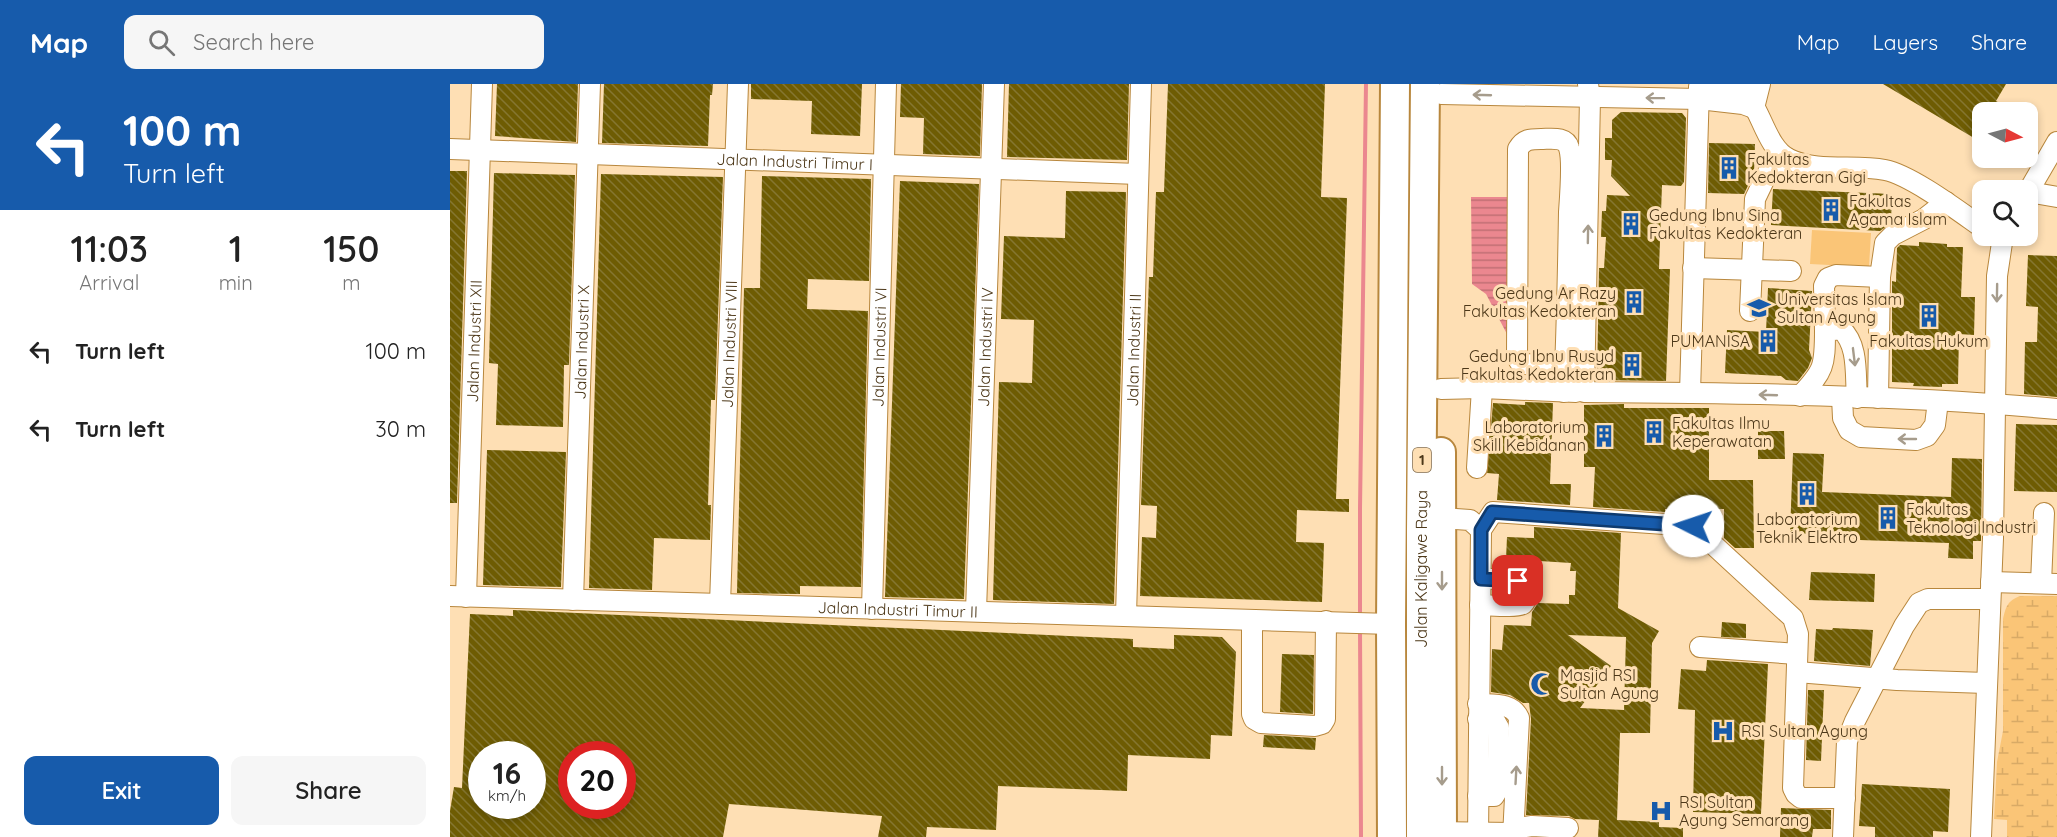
<!DOCTYPE html>
<style>
body{margin:0;font-family:Quicksand,sans-serif;background:#f6f6f6;color:#222;height:100vh;display:flex;flex-direction:column;font-size:22px;white-space:nowrap}
*{box-sizing:border-box;margin:0}
p{font-size:20px;color:#767676}
.icon{flex:none;width:33px;height:33px;fill:none;stroke:currentColor;stroke-width:2;stroke-linecap:round;stroke-linejoin:round}
.map{position:relative;flex:1;overflow:hidden}
.drawer{display:flex;flex-direction:column;background:#fff;width:450px}
.drawer>*{flex:none}
.banner{background:#175bab;color:#fff;overflow:hidden}
.needle{width:39px;rotate:96deg}
.controls{position:absolute;left:1522px;top:18px;display:grid;gap:12px}
.controls a{display:grid;place-items:center;width:66px;height:66px;border-radius:12px;background:#fff;box-shadow:0 3px 9px #0003;font-size:30px}
.speed{position:absolute;left:18px;top:657px;display:flex;gap:12px;font-size:30px;font-weight:700;text-align:center}
.speed>*{display:grid;place-content:center;width:78px;height:78px;border-radius:50%;background:#fff;box-shadow:0 3px 9px #0003;line-height:1}
.speed small{font-size:15px;font-weight:400}
.speed .limit{border:9px solid #d22;background:#fff;color:#111}
.pin{position:absolute;display:grid;place-items:center;width:51px;height:51px;color:#fff;margin:-26px;border-radius:12px;box-shadow:0 3px 9px #0006}
.me{position:absolute;width:66px;margin:-33px;rotate:274deg;stroke-linejoin:round;filter:drop-shadow(0 0 4px #0008)}
.turn{display:flex;align-items:center;gap:21px;height:126px;padding:0 24px;font-size:27px}
.turn .icon{width:78px;height:78px;stroke-width:2.5}
.turn b{display:block;font-size:42px;line-height:51px}
.eta{display:flex;justify-content:space-evenly;align-items:center;height:102px;text-align:center}
.eta b{font-size:36px;font-weight:600;line-height:42px}
.button{display:flex;gap:12px;margin-top:auto;padding:12px 24px}
.button a{flex:1;height:69px;border-radius:12px;background:#175bab;color:#fff;font-size:24px;font-weight:600;line-height:69px;text-align:center}
.button a+a{background:#f6f6f6;color:#222}
ul{padding:0;list-style:none}
li{display:flex;align-items:center;gap:18px;height:78px;padding:0 24px}
li div{flex:1}
li b{display:block;font-size:22px}
li em{font-style:normal}
header{display:flex;align-items:center;gap:36px;box-sizing:border-box;height:84px;padding:0 30px;background:#175bab;color:#fff}
header strong{font-size:28px}
nav{display:flex;gap:33px;margin-inline-start:auto;font-size:21px}
.search{width:420px;height:54px;background:#f6f6f6;display:flex;align-items:center;gap:15px;box-sizing:border-box;padding:0 21px;border-radius:12px;color:#767676;font-size:22px}
main{display:flex;flex:1;min-height:0}
.map>svg:first-child{display:block}
</style>
<header>
<strong>Map</strong>
<div class="search"><svg class="icon" aria-label="search" viewBox="0 0 24 24"><circle cx="10" cy="10" r="6"/><path d="M15 15l6 6"/></svg>Search here</div>
<nav><a>Map</a><a>Layers</a><a>Share</a></nav>
</header>
<main>
<section class="drawer">
<div class="banner">
<div class="turn"><svg class="icon" aria-label="left" viewBox="0 0 24 24"><path d="M17 20v-9H6M10 6l-5 5 5 5"/></svg><div><b>100 m</b>Turn left</div></div>
</div>
<div class="eta">
<div><b>11:03</b><p>Arrival</p></div>
<div><b>1</b><p>min</p></div>
<div><b>150</b><p>m</p></div>
</div>
<ul>
<li><svg class="icon" aria-label="left" viewBox="0 0 24 24"><path d="M17 20v-9H6M10 6l-5 5 5 5"/></svg><div><b>Turn left</b></div><em>100 m</em></li>
<li><svg class="icon" aria-label="left" viewBox="0 0 24 24"><path d="M17 20v-9H6M10 6l-5 5 5 5"/></svg><div><b>Turn left</b></div><em>30 m</em></li>
</ul>
<div class="button"><a>Exit</a><a>Share</a></div>
</section>
<div class="map">
<svg width="1607" height="753" viewBox="0 0 1607 753">
<defs>
<pattern id="wetland-marsh" width="20" height="14" patternUnits="userSpaceOnUse" patternTransform="scale(1.5)"><rect width="20" height="14" fill="#fac577"/><path d="M1 5h8M5 5V1M11 12h8M15 12V8" fill="none" stroke="#d8aa66"/></pattern>
<pattern id="water-rules" width="6" height="5" patternUnits="userSpaceOnUse" patternTransform="scale(1.5)"><rect width="6" height="5" fill="#eb878f"/><path d="M0 2.5h6" fill="none" stroke="#c16f74"/></pattern>
<pattern id="building-back-hatch" width="6" height="6" patternUnits="userSpaceOnUse" patternTransform="scale(1.5)"><rect width="6" height="6" fill="#6e5c03"/><path d="M-1 5l2 2M0 0l6 6M5-1l2 2" fill="none" stroke="#857631"/></pattern>
</defs>
<rect width="100%" height="100%" fill="#fedfb4"/>
<!-- wetland -->
<path fill="url(#wetland-marsh)" d="M 1570,512 L 1607,512 L 1607,753 L 1557,753 L 1557,736 L 1544,735 L 1547,678 L 1553,647 L 1553,535 C 1556,523 1557,517 1570,512 Z"/>
<!-- pitch -->
<polygon fill="#fac577" points="1362,146 1421,149 1419,183 1360,180"/>
<!-- water -->
<polygon fill="url(#water-rules)" points="1021,113 1059,113 1058,252 1036,210 1022,200"/>
<g fill="none" stroke-linecap="round" stroke-linejoin="round">
<!-- stream -->
<g stroke="#eb878f" stroke-width="4">
<polyline points="910,533 910,424 916,0"/>
<polyline points="910,544 911,753"/>
</g>
</g>
<!-- building -->
<g fill="url(#building-back-hatch)" fill-rule="evenodd">
<polygon points="47,0 128,0 126,58 45,52"/>
<polygon points="154,0 263,0 262,11 260,11 258,62 152,59"/>
<polygon points="301,0 412,0 410,52 361,50 362,17 301,15"/>
<polygon points="451,0 532,0 530,72 473,70 474,34 450,33"/>
<polygon points="559,0 679,0 677,76 557,73"/>
<polygon points="718,0 875,0 871,113 897,114 886,415 899,415 899,428 847,426 846,458 874,459 872,518 690,512 692,453 706,454 707,422 691,421 699,193 703,193 706,108 714,108"/>
<polygon points="1433,0 1556,0 1546,17 1566,28 1533,28 1533,52 1527,48 1524,54"/>
<polygon points="1171,28 1232,29 1236,34 1234,98 1231,102 1212,101 1209,185 1220,185 1216,297 1147,296 1149,184 1154,184 1156,153 1151,153 1152,127 1156,127 1157,111 1180,112 1161,92 1162,76 1155,76 1155,54 1162,54 1162,36"/>
<polygon points="1259,59 1305,60 1304,89 1294,110 1258,109"/>
<polygon points="0,87 17,87 7,419 0,419"/>
<polygon points="44,89 125,91 119,281 114,281 113,343 46,341 48,280 39,279"/>
<polygon points="151,90 273,93 265,316 261,316 258,421 261,421 260,456 204,454 202,506 139,504"/>
<polygon points="312,92 421,95 419,197 358,195 357,225 418,227 411,503 350,502 350,510 287,509 294,204 310,204"/>
<polygon points="450,97 529,100 514,515 435,513"/>
<polygon points="1323,105 1442,110 1441,139 1430,147 1321,141"/>
<polygon points="616,107 676,108 664,520 543,516 549,298 582,299 584,236 551,235 554,152 615,154"/>
<polygon points="1469,158 1497,160 1497,163 1513,163 1511,213 1525,213 1524,251 1509,250 1508,300 1492,300 1492,303 1463,302 1464,299 1442,298 1442,197 1446,198 1447,164 1450,161 1469,162"/>
<polygon points="1578,171 1607,172 1607,313 1574,310 1575,258 1587,258 1588,223 1576,222"/>
<polygon points="1318,204 1362,207 1359,266 1362,274 1358,284 1348,297 1336,296 1331,292 1275,289 1277,246 1316,248"/>
<polygon points="1075,318 1103,319 1100,400 1121,400 1120,421 1047,416 1049,390 1037,389 1043,319 1075,321"/>
<polygon points="1174,320 1174,324 1259,324 1259,396 1303,396 1304,464 1285,464 1274,454 1274,425 1215,425 1215,428 1143,423 1145,383 1134,383 1134,321"/>
<polygon points="1566,340 1607,341 1607,408 1564,407"/>
<polygon points="1308,347 1334,347 1335,375 1308,375"/>
<polygon points="37,366 116,368 111,503 33,501"/>
<polygon points="1343,369 1374,370 1372,408 1501,413 1502,374 1532,375 1531,457 1523,457 1523,475 1498,474 1499,459 1380,455 1380,451 1340,449"/>
<path d="M 1084,443 L 1171,449 L 1168,524 L 1209,547 L 1202,559 L 1200,649 L 1170,649 L 1167,736 L 1209,738 L 1209,743 L 1233,744 L 1233,753 L 1148,753 L 1149,736 L 1125,735 L 1119,732 L 1076,731 L 1081,635 L 1079,619 L 1073,619 L 1060,611 L 1041,608 L 1042,565 L 1052,566 L 1054,541 L 1081,542 L 1082,528 L 1088,519 L 1119,520 L 1119,511 L 1125,511 L 1126,487 L 1120,487 L 1121,479 L 1056,475 L 1057,453 L 1084,454 ZM 1118,551 L 1176,553 L 1174,626 L 1130,624 L 1161,582 Z"/>
<polygon points="1361,488 1425,490 1424,518 1359,516"/>
<path d="M 63,526 L 683,555 L 683,563 L 724,565 L 724,551 L 772,553 L 786,568 L 782,652 L 761,651 L 760,675 L 678,671 L 677,707 L 548,702 L 546,746 L 477,743 L 476,753 L 428,753 L 432,732 L 279,720 L 273,753 L 0,753 L 0,727 L 4,703 L 12,704 L 20,530 L 63,532 ZM 32,670 L 82,670 L 82,722 L 32,722 ZM 122,670 L 172,670 L 172,722 L 122,722 Z"/>
<polygon points="1272,538 1296,540 1296,554 1271,553"/>
<polygon points="1383,544 1423,546 1420,582 1364,577 1366,545 1382,546"/>
<polygon points="832,570 864,571 863,630 830,628"/>
<polygon points="1257,576 1318,580 1311,730 1243,728 1245,626 1228,625 1231,585 1256,587"/>
<polygon points="1358,606 1374,606 1371,677 1356,676"/>
<polygon points="814,651 866,654 865,666 813,663"/>
<polygon points="1412,700 1500,705 1498,748 1483,747 1483,753 1425,753 1425,743 1409,742"/>
<polygon points="1331,724 1381,726 1381,745 1363,745 1362,753 1330,753"/>
</g>
<g fill="none" stroke-linecap="round" stroke-linejoin="round">
<!-- minor casing -->
<g stroke="#b8873d" stroke-width="22">
<g id="minor">
<path d="M 1138,0 L 1140,14 L 1134,308 C 1292,309 1450,311 1607,325"/>
<path d="M 1254,0 C 1263,1 1277,0 1286,3 C 1310,12 1313,63 1339,75 C 1368,89 1404,80 1435,86 C 1461,91 1510,128 1533,144"/>
<polyline points="991,10 1249,15 1293,20 1304,24"/>
<polyline points="1304,24 1310,0"/>
<path id="s1" d="M 0,65 L 688,90"/>
<polyline points="1578,108 1607,58"/>
<polyline points="1579,108 1607,113"/>
<polyline points="1243,184 1341,187"/>
<polyline points="1300,227 1305,115 1317,90 1337,74"/>
<polyline points="1375,247 1374,202 1378,194 1386,191 1430,193"/>
<polyline points="991,305 1032,304 1126,308"/>
<path d="M 1114,308 C 1117,248 1118,188 1119,128 C 1120,114 1123,76 1119,64 C 1116,52 1101,55 1091,55 C 1080,55 1074,55 1068,65 L 1067,272 L 1069,277 L 1074,280 L 1115,282"/>
<polyline points="1240,309 1249,3"/>
<path d="M 1350,312 C 1374,287 1375,282 1375,247 L 1391,245 C 1409,261 1405,291 1407,314"/>
<polyline points="1392,313 1393,334 1399,346 1411,353 1466,356 1477,352 1485,341 1488,317"/>
<polyline points="1428,314 1430,193 1435,159 1443,151 1474,135 1496,118"/>
<polyline points="1027,384 1032,304"/>
<polyline points="991,434 1020,436 1031,446"/>
<polyline points="1541,498 1607,500"/>
<polyline points="1591,499 1594,429"/>
<path id="s2" d="M 0,512 L 941,540"/>
<path id="s3" d="M 16,513 L 32,0"/>
<path id="s4" d="M 123,516 L 140,0"/>
<path id="s5" d="M 270,520 L 288,0"/>
<path d="M 1030,521 C 1039,521 1066,524 1073,520 C 1075,518 1077,514 1077,512 C 1082,492 1044,495 1031,495"/>
<path id="s6" d="M 422,525 L 436,0"/>
<path id="s7" d="M 526,527 L 544,0"/>
<path id="s8" d="M 676,532 L 691,0"/>
<polyline points="802,536 802,630 804,635 811,639 865,642 872,640 875,635 876,537"/>
<polyline points="1250,563 1347,570"/>
<polyline points="1347,588 1447,596 1536,599"/>
<path d="M 1028,620 C 1043,621 1062,618 1069,634 L 1063,753"/>
<polyline points="1028,635 1045,637 1049,644 1047,707 1044,712 1028,712"/>
<polyline points="980,748 1063,749 1075,743 1082,742 1118,744"/>
<polyline points="1028,753 1031,446 1043,428 1243,442 1343,534 1348,550 1343,704 1346,710 1351,714 1395,714"/>
<polyline points="1393,753 1397,657 1405,637 1454,542 1469,519 1478,515 1540,515"/>
<polyline points="1531,753 1543,454 1547,192 1553,152"/>
</g>
</g>
<!-- highway casing -->
<g stroke="#b8873d" stroke-width="32">
<g id="highway">
<polyline points="991,368 992,753"/>
<polyline points="942,753 941,540 945,0"/>
<path id="s9" d="M 971,753 L 971,446 L 975,0"/>
</g>
</g>
<!-- minor -->
<use href="#minor" stroke="#fff" stroke-width="20"/>
<!-- highway -->
<use href="#highway" stroke="#fff" stroke-width="28"/>
</g>
<!-- one-way arrows -->
<defs><path id="oneway-shaft" d="M-6 0H5M1.5-3L5.5 0L1.5 3" fill="none" stroke-width="1.6" stroke-linecap="round" stroke-linejoin="round" transform="scale(1.5)"/></defs>
<g stroke="#a69c8c">
<use href="#oneway-shaft" transform="translate(1032 11) rotate(-178)"/>
<use href="#oneway-shaft" transform="translate(1205 14) rotate(-179)"/>
<use href="#oneway-shaft" transform="translate(1138 150) rotate(-89)"/>
<use href="#oneway-shaft" transform="translate(1547 209) rotate(91)"/>
<use href="#oneway-shaft" transform="translate(1404 273) rotate(83)"/>
<use href="#oneway-shaft" transform="translate(1318 311) rotate(-178)"/>
<use href="#oneway-shaft" transform="translate(1457 355) rotate(-180)"/>
<use href="#oneway-shaft" transform="translate(992 497) rotate(90)"/>
<use href="#oneway-shaft" transform="translate(1066 691) rotate(-87)"/>
<use href="#oneway-shaft" transform="translate(992 692) rotate(90)"/>
</g>
<g fill="none" stroke-linecap="round" stroke-linejoin="round">
<!-- route casing -->
<g stroke="#0f3b6f" stroke-width="15">
<polyline id="route" points="1068,497 1031,495 1031,446 1042,428 1243,442"/>
</g>
<!-- route -->
<use href="#route" stroke="#175bab" stroke-width="10"/>
</g>
<!-- icons -->
<defs>
<g id="building-bare" transform="scale(1.8)"><path d="M-4-6H4V6H1V3H-1V6H-4ZM-2.5-4.3h1.7v1.8h-1.7ZM.8-4.3h1.7v1.8H.8ZM-2.5-1h1.7V.8h-1.7ZM.8-1h1.7V.8H.8Z" fill="#175bab" stroke="#fedfb4" stroke-width="2.5" paint-order="stroke"/></g>
<g id="university-bare" transform="scale(1.8)"><path d="M0-5L7-2L0 1L-7-2ZM-4 1L0 2.5L4 1V4Q0 6-4 4Z" fill="#175bab" stroke="#fedfb4" stroke-width="2.5" paint-order="stroke"/></g>
<g id="mosque-bare" transform="scale(1.8)"><path d="M3.5-4.9A6 6 0 1 0 3.5 4.9A5 5 0 1 1 3.5-4.9Z" fill="#175bab" stroke="#fedfb4" stroke-width="2.5" paint-order="stroke"/></g>
<g id="hospital-bare" transform="scale(1.8)"><path d="M-5-5h3v3.5h4V-5h3V5h-3V1.5h-4V5h-3Z" fill="#175bab" stroke="#fedfb4" stroke-width="2.5" paint-order="stroke"/></g>
</defs>
<g fill-rule="evenodd">
<use href="#building-bare" x="1279" y="84"/>
<use href="#building-bare" x="1381" y="126"/>
<use href="#building-bare" x="1181" y="140"/>
<use href="#building-bare" x="1184" y="218"/>
<use href="#university-bare" x="1309" y="224"/>
<use href="#building-bare" x="1479" y="232"/>
<use href="#building-bare" x="1318" y="257"/>
<use href="#building-bare" x="1182" y="281"/>
<use href="#building-bare" x="1204" y="348"/>
<use href="#building-bare" x="1154" y="352"/>
<use href="#building-bare" x="1357" y="410"/>
<use href="#building-bare" x="1438" y="434"/>
<use href="#mosque-bare" x="1092" y="600"/>
<use href="#hospital-bare" x="1273" y="647"/>
<use href="#hospital-bare" x="1211" y="727"/>
</g>
<g text-anchor="middle" stroke-width="6" stroke-linejoin="round" paint-order="stroke">
<!-- shield labels -->
<rect fill="#fedfb4" stroke="#826a48" stroke-width="1.5" x="963" y="364" width="18" height="24" rx="4.5"/>
<g font-size="15" font-weight="bold" fill="#4d3819">
<text x="972" y="381">1</text>
</g>
<!-- poi labels -->
<g font-size="16" fill="#4d3819" stroke="#fedfb4" text-anchor="start">
<text x="1297" y="81">Fakultas<tspan x="1297" dy="18">Kedokteran Gigi</tspan></text>
<text x="1399" y="123">Fakultas<tspan x="1399" dy="18">Agama Islam</tspan></text>
<text x="1199" y="137">Gedung Ibnu Sina<tspan x="1199" dy="18">Fakultas Kedokteran</tspan></text>
<text x="1166" y="215" text-anchor="end">Gedung Ar Razy<tspan x="1166" dy="18">Fakultas Kedokteran</tspan></text>
<text x="1327" y="221">Universitas Islam<tspan x="1327" dy="18">Sultan Agung</tspan></text>
<text x="1300" y="263" text-anchor="end">PUMANISA</text>
<text x="1479" y="263" text-anchor="middle">Fakultas Hukum</text>
<text x="1164" y="278" text-anchor="end">Gedung Ibnu Rusyd<tspan x="1164" dy="18">Fakultas Kedokteran</tspan></text>
<text x="1222" y="345">Fakultas Ilmu<tspan x="1222" dy="18">Keperawatan</tspan></text>
<text x="1136" y="349" text-anchor="end">Laboratorium<tspan x="1136" dy="18">Skill Kebidanan</tspan></text>
<text x="1456" y="431">Fakultas<tspan x="1456" dy="18">Teknologi Industri</tspan></text>
<text x="1357" y="441" text-anchor="middle">Laboratorium<tspan x="1357" dy="18">Teknik Elektro</tspan></text>
<text x="1110" y="597">Masjid RSI<tspan x="1110" dy="18">Sultan Agung</tspan></text>
<text x="1291" y="653">RSI Sultan Agung</text>
<text x="1229" y="724">RSI Sultan<tspan x="1229" dy="18">Agung Semarang</tspan></text>
</g>
<!-- street labels -->
<g font-size="16" fill="#4d3819" stroke="#fedfb4">
<text dy="6" stroke="none"><textPath href="#s1" startOffset="345">Jalan Industri Timur I</textPath></text>
<text dy="6" stroke="none"><textPath href="#s3" startOffset="256">Jalan Industri XII</textPath></text>
<text dy="6" stroke="none"><textPath href="#s4" startOffset="258">Jalan Industri X</textPath></text>
<text dy="6" stroke="none"><textPath href="#s5" startOffset="260">Jalan Industri VIII</textPath></text>
<text dy="6" stroke="none"><textPath href="#s6" startOffset="262">Jalan Industri VI</textPath></text>
<text dy="6" stroke="none"><textPath href="#s7" startOffset="264">Jalan Industri IV</textPath></text>
<text dy="6" stroke="none"><textPath href="#s8" startOffset="266">Jalan Industri II</textPath></text>
<text dy="6" stroke="none"><textPath href="#s9" startOffset="268">Jalan Kaligawe Raya</textPath></text>
<text dy="6" stroke="none"><textPath href="#s2" startOffset="448">Jalan Industri Timur II</textPath></text>
</g>
</g>
</svg>
<div class="controls">
<a><svg class="needle" viewBox="-14 -14 28 28"><path d="M0-13l5 13h-10z" fill="#e53935"/><path d="M0 13l5-13h-10z" fill="#767676"/></svg></a>
<a><svg class="icon" aria-label="search" viewBox="0 0 24 24"><circle cx="10" cy="10" r="6"/><path d="M15 15l6 6"/></svg></a>
</div>
<div class="speed"><div>16<small>km/h</small></div><div class="limit">20</div></div>
<div class="pin" style="left:1068px;top:497px;background:#d93025"><svg class="icon" aria-label="arrive" viewBox="0 0 24 24"><path d="M6 21V4h12l-3 4 3 4H6"/></svg></div>
<svg class="me" style="left:1243px;top:442px" viewBox="-20 -20 40 40"><circle r="19" fill="#fff"/><path d="M0-13L10 11 0 6-10 11z" fill="#175bab"/></svg>
</div>
</main>
